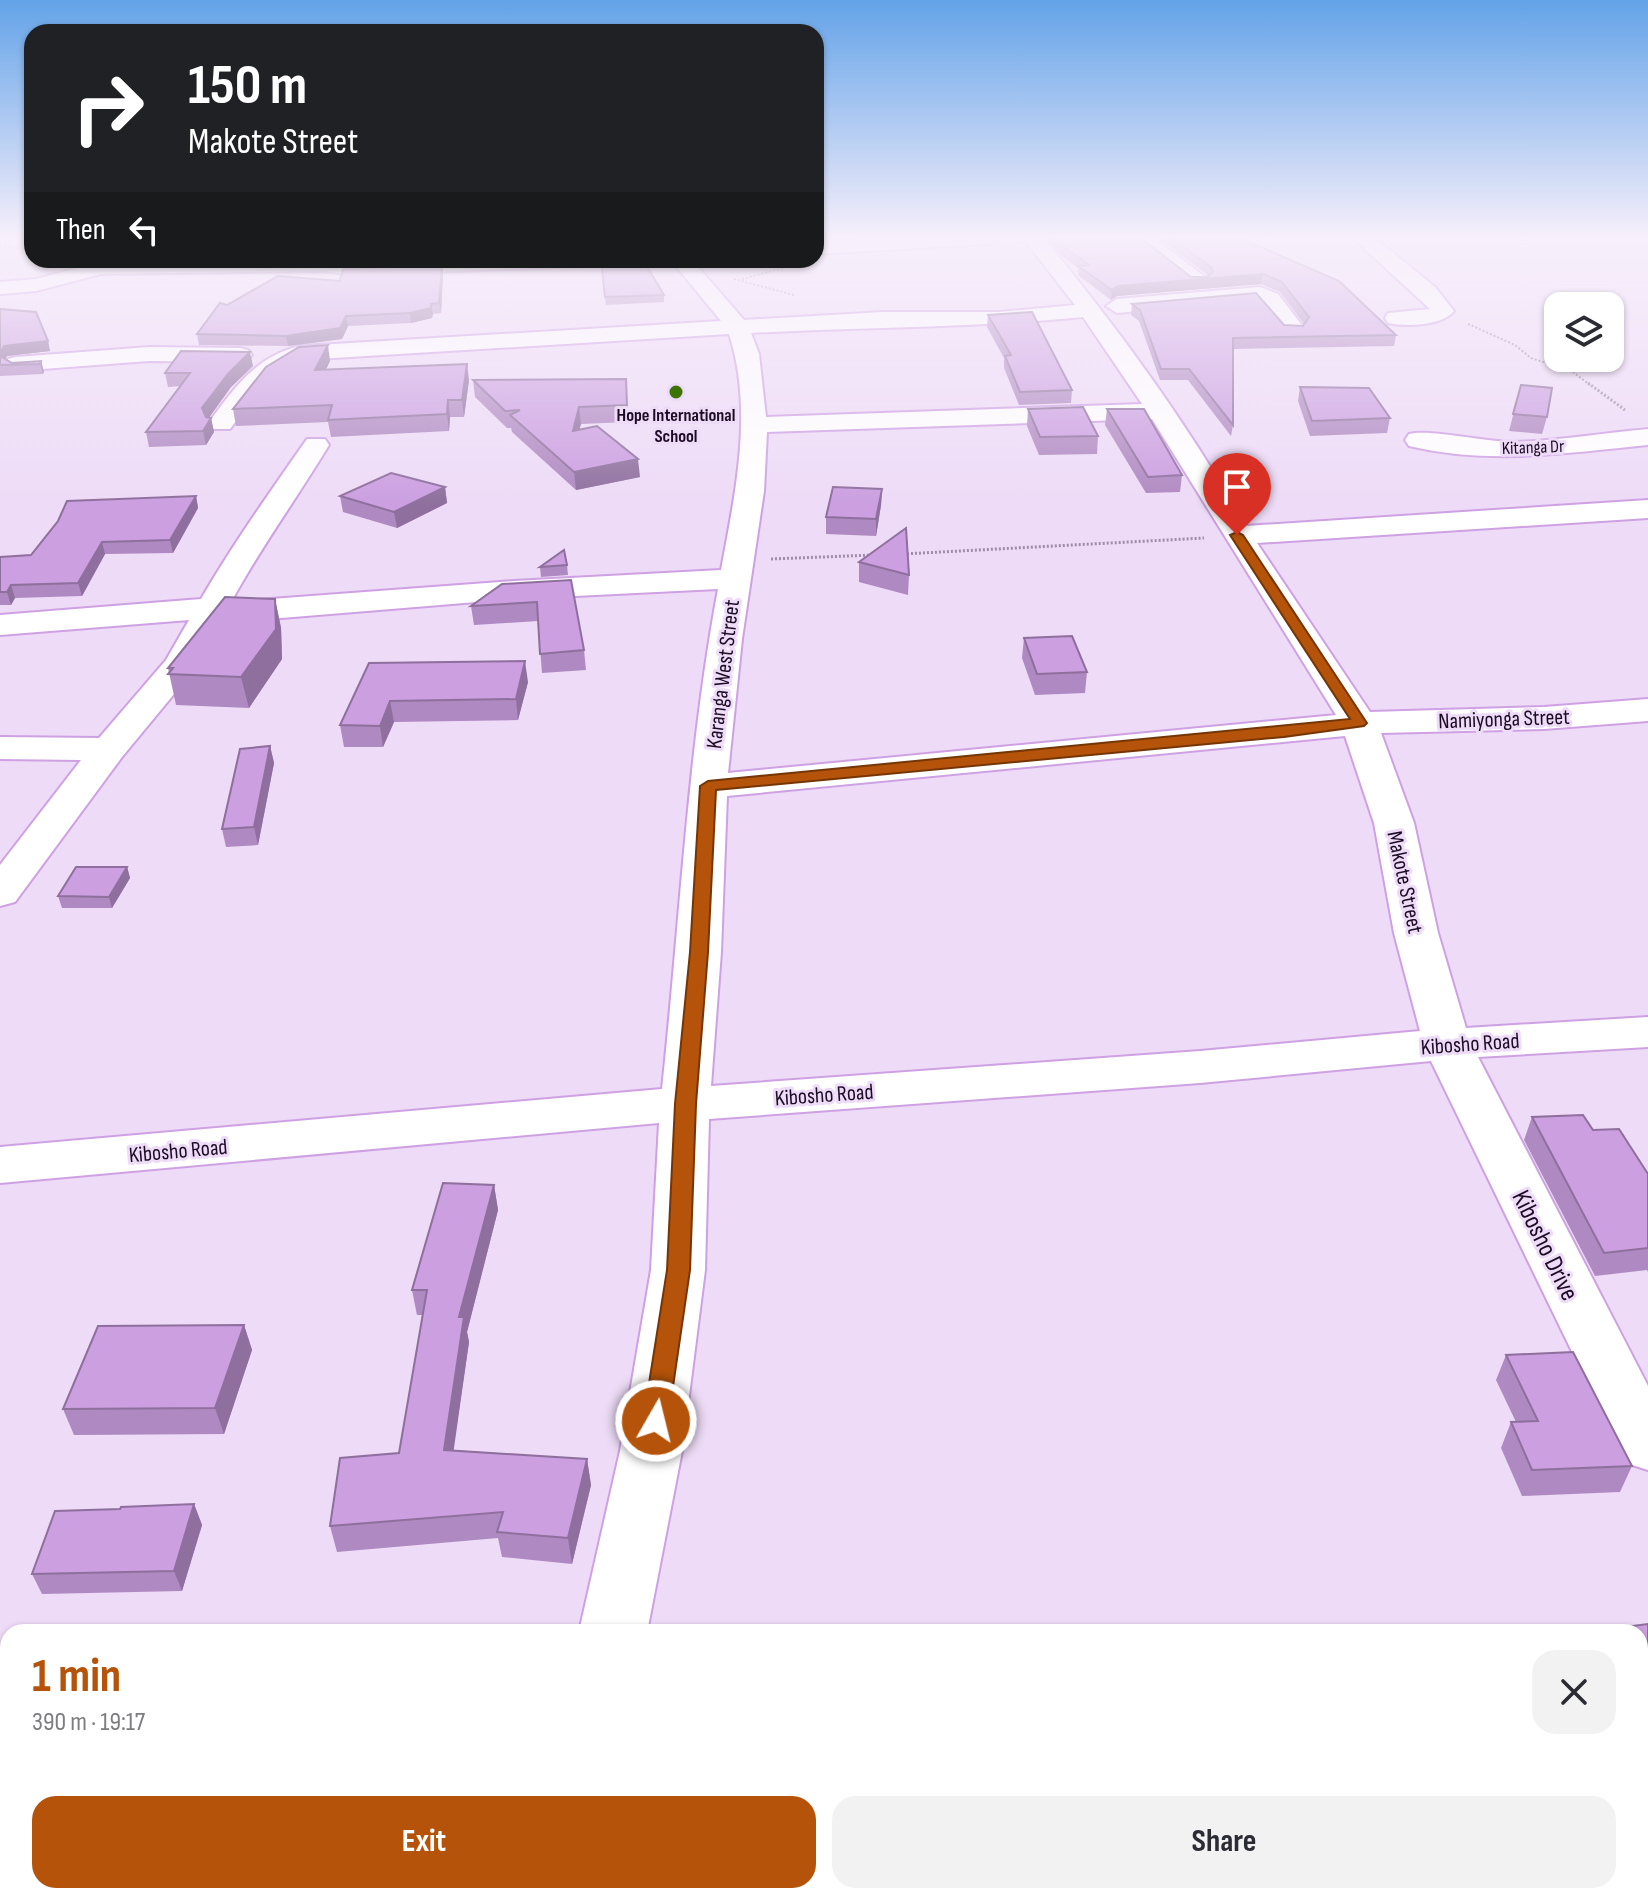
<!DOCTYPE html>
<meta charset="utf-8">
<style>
body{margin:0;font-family:"Sofia Sans Condensed",sans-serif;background:#f2f2f3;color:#2b2b33;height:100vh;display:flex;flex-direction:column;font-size:30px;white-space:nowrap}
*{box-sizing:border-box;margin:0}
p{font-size:26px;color:#7c7c81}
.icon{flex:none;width:44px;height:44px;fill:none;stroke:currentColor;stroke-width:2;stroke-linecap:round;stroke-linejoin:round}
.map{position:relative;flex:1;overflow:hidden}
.panel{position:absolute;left:0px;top:1624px;width:1648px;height:280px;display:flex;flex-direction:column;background:#fff;border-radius:24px 24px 0 0;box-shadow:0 2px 6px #0004}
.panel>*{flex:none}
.top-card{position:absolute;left:24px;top:24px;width:800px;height:244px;border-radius:24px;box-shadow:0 2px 6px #0004;background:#202124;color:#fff;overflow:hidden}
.tools{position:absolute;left:1544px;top:292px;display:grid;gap:16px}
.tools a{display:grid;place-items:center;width:80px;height:80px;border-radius:16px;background:#fff;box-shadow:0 2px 6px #0004;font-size:40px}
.pin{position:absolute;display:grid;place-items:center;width:68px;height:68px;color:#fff;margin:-82px -34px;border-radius:50% 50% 50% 0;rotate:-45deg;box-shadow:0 0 8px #0007}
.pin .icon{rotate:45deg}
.me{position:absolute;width:88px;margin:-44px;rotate:8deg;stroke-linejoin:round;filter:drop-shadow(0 0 6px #0008)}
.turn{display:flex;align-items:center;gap:28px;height:168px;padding:0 32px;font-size:36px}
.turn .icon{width:104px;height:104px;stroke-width:2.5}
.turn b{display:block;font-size:56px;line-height:68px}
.then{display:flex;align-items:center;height:76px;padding:0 32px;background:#0003;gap:16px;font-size:30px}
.round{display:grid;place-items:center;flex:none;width:84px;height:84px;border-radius:24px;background:#f2f2f3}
.head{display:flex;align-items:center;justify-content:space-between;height:136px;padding:0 32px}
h1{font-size:48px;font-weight:700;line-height:60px;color:#b45309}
.cta{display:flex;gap:16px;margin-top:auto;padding:16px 32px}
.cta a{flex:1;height:92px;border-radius:24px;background:#b45309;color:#fff;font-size:32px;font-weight:700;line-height:92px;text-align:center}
.cta a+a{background:#f2f2f3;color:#2b2b33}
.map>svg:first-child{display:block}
</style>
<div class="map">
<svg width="1648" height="1904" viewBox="0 0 1648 1904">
<rect width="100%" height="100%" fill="#eedbf7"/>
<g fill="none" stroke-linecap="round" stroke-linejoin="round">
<!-- minor casing -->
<g stroke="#cea1e3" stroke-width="4">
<g id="minor">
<polygon points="887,238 999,238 989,244 816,254 816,242"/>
<path d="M 1023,238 L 1043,238 C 1118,327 1188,425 1246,526 L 1648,500 L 1648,518 L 1257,543 L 1370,712 L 1544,707 L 1648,699 L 1648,721 L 1544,729 L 1381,733 L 1414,823 L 1438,933 L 1466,1028 L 1648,1017 L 1648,1047 L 1478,1057 L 1648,1386 L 1648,1470 L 1626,1463 L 1431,1061 L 1200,1083 L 709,1119 L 705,1270 L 682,1451 L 647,1632 L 579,1632 L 620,1451 L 651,1270 L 659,1123 L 0,1183 L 0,1147 L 662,1089 C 680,923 687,754 718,589 L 514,599 L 220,623 L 193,671 L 122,757 L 15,902 L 0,906 L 0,865 L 81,760 L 0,759 L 0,737 L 99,738 L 166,660 L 189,620 L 0,635 L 0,615 L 201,599 C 233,544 270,492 307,439 L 325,439 L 329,445 C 297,498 261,547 231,602 L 514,581 L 721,570 C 735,494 754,410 729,334 L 301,360 L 267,381 L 230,429 L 212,429 L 208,424 C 233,389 256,356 300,346 L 721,321 L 671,260 L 692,260 L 744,320 L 883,312 L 999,312 L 1075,305 ZM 1083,317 L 1142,404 L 766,417 L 759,354 L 751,333 C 862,327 973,328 1083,317 ZM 1152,419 L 1336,715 L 728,773 L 742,639 L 764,491 L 767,432 ZM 1345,736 L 1374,823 L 1394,933 L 1420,1031 L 1200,1051 L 711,1086 L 721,952 L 727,796 Z"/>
<polygon points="1131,238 1154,238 1209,280 1206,284 1192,284"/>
<path d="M 1353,238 L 1375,238 L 1435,287 L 1454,311 C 1442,326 1406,327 1388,323 L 1385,318 L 1388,313 L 1430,309 Z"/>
<polygon points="332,260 360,265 363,269 353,275 324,271 101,274 36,291 0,294 0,282 36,279 101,262"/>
<polygon points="431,260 598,260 588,266 383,274 373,268 383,262"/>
<polygon points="1260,287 1278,294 1304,328 1301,333 1285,333 1256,300 1117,313 1106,306 1117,299"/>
<polygon points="149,347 240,348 248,350 252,355 248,360 240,362 149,361 16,371 8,369 4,364 8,359 16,357"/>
<path d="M 1648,429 L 1648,445 C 1568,453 1488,465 1409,446 L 1405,440 L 1409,434 C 1431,429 1484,442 1513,442 C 1557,441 1603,433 1648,429 Z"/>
<polygon points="520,1896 596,1896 594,1904 518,1904"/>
</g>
</g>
<!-- path-far1 -->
<g stroke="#9f8da7" stroke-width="2" stroke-dasharray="2 2" stroke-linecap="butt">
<polyline points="0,246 32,250"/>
<polyline points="734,279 794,295"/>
<polyline points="742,279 802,263"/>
<polyline points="1468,324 1515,345 1531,358 1573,372 1590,385"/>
</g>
<!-- path -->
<g stroke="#9f8da7" stroke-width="3" stroke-dasharray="2 2" stroke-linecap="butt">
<polyline points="1588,383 1625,410"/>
<polyline points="903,554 1204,538"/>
<polyline points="771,559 873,555"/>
</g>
<!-- minor -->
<use href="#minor" fill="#fff" fill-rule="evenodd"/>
</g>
<!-- wall -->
<g fill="#af89c1">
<polygon points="1046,238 1141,238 1191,277 1207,277 1209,276 1159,238 1240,238 1396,335 1394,346 1233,349 1233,425 1231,436 1188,380 1160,380 1139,321 1131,315 1132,304 1284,325 1303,326 1304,324 1280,292 1261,284 1117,296 1111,300 1078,275 1078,268 1061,255"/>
<polygon points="600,260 664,295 664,302 606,305"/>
<polygon points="442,265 443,275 441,313 433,314 432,318 411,323 348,326 342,339 288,346 199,345 197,334 227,305 340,281"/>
<polygon points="0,309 48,341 50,351 7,356 5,359 12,363 41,361 44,372 43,374 0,376"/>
<polygon points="988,315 1072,390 1071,403 1019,405 1004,368 1004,358 987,327"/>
<polygon points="330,361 326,369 469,380 464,417 450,417 449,431 331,437 328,422 236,426 233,409"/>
<polygon points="253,366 231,387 209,417 211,418 214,432 206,445 149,447 146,432 180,386 168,387 165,373"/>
<polygon points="473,380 627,396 628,422 581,424 579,430 640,477 576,490 512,432 511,428 507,428 475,397"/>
<polygon points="1521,385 1547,417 1542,434 1509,431"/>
<polygon points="1300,387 1390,418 1387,433 1310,436 1298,401"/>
<polygon points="1028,409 1098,436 1097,454 1039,455 1027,426"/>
<polygon points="1107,409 1182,475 1180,492 1146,493 1105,425"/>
<polygon points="445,487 447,503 397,528 343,512 340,496"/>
<polygon points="882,489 881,505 876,536 826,534 826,517"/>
<polygon points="196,496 198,508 173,553 105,554 82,596 15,598 11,605 0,605 0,557 31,555"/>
<polygon points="859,562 909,575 908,595 859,582"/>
<polygon points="567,565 568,575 541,577 540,567"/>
<polygon points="571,580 584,650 586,670 542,673 538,621 474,625 471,606"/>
<polygon points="275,599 281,628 282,659 249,708 176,705 168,668"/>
<polygon points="1024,638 1087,672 1085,693 1035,695 1022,658"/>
<polygon points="369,663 528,682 518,720 394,722 383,747 344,747 340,725"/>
<polygon points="270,746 274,763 258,845 226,847 222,829"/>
<polygon points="127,867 130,878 112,908 62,908 58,896"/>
<polygon points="1532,1117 1593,1130 1648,1174 1648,1272 1647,1270 1595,1276 1524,1140"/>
<polygon points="494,1185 498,1210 467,1332 469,1342 453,1450 587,1459 591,1485 572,1564 502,1557 498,1538 337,1552 330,1526 399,1453 423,1315 417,1315 412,1290"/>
<polygon points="244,1325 252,1350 224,1434 74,1435 63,1409"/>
<polygon points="1506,1355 1632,1466 1620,1492 1522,1496 1501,1448 1511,1422 1516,1422 1496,1380"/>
<polygon points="194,1504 202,1525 182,1591 42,1594 32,1574 120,1509"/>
<polygon points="1648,1624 1648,1699 1640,1700 1640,1632"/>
</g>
<!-- shaded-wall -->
<g fill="#8e6f9d">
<polygon points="442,265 443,275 441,313 439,303"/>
<polygon points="1263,274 1261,284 1117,296 1111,300 1112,290 1118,286"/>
<polygon points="431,304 433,314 432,318 411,323 410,313"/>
<polygon points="346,316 348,326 342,339 288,346 286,336"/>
<polygon points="48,341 50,351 7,356 2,366 0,353 4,346"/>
<polygon points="328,345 330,361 318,386 315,370"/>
<polygon points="250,352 253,366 231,387 206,422 202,408 228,374"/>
<polygon points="41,361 44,372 43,374 40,364"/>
<polygon points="467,364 469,380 464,417 462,400"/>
<polygon points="448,400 450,417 449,431 447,414"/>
<polygon points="579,407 581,424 574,448 573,431"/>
<polygon points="211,418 214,432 206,445 203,431"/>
<polygon points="638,459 640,477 576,490 574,472"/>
<polygon points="445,487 447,503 397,528 394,512"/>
<polygon points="882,489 881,505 876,536 876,519"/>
<polygon points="196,496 198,508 173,553 170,540"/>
<polygon points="102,542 105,554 82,596 78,583"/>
<polygon points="11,585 15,598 11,605 7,592"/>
<polygon points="275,599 281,628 282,659 249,708 241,677"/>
<polygon points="525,661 528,682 518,720 516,699"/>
<polygon points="390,701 394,722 383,747 380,726"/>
<polygon points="270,746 274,763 258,845 254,827"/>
<polygon points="127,867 130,878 112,908 109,897"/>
<polygon points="494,1185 498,1210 467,1332 469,1342 450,1476 444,1450 459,1317"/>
<polygon points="244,1325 252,1350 224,1434 215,1408"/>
<polygon points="587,1459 591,1485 572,1564 568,1538"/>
<polygon points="194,1504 202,1525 182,1591 174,1571"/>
</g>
<!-- building -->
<g fill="#cb9fe0" stroke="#8e6f9d" stroke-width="2">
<polygon points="1055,238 1141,238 1191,277 1207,277 1213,272 1212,268 1172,238 1240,238 1339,281 1396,335 1233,338 1233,425 1189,369 1161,369 1140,310 1132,304 1256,293 1284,325 1303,326 1309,317 1282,282 1263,274 1118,286 1112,290 1078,266 1089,265 1062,246"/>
<polygon points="601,260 643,260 664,295 605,297"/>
<polygon points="442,265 439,303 431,304 431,308 410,313 346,316 340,328 286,336 197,334 220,303 227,305 278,276 340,281 343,269"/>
<polygon points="0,309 36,312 48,341 4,346 0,353"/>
<polygon points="1032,312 1072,390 1020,392 1005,356 1011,355 988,315"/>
<polygon points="328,345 315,370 467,364 462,400 448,400 447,414 328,420 332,405 233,409 266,367 299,347"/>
<polygon points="181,351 250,352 228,374 202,408 206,417 211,418 203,431 146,432 190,373 165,373"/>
<polygon points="0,356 12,363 41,361 40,364 0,365"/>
<polygon points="626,379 627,405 579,407 573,431 597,426 638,459 574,472 510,415 520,410 505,411 473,380"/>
<polygon points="1521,385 1552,388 1547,417 1513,414"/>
<polygon points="1300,387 1369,388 1390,418 1312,421"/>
<polygon points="1083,407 1098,436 1040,437 1028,409"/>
<polygon points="1107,409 1144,409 1182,475 1148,477"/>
<polygon points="391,473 445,487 394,512 340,496"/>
<polygon points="833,487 882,489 876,519 826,517"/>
<polygon points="196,496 170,540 102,542 78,583 11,585 7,592 0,592 0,557 31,555 58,521 67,501"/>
<polygon points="906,528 909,575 859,562"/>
<polygon points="564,550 567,565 540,567"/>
<polygon points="571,580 584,650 540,654 537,602 471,606 502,584"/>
<polygon points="225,597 275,599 276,629 241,677 168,674 173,668 168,668"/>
<polygon points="1072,636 1087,672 1037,674 1024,638"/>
<polygon points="525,661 516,699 390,701 380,726 340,725 369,663"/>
<polygon points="270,746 254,827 222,829 240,749"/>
<polygon points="76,867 127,867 109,897 58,896"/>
<polygon points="1583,1115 1593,1130 1619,1129 1648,1174 1648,1248 1604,1253 1532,1117"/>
<polygon points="443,1183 494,1185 459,1317 464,1317 444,1450 587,1459 568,1538 497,1532 503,1512 330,1526 340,1458 399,1453 427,1290 412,1290"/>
<polygon points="244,1325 215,1408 63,1409 98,1326"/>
<polygon points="1573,1352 1632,1466 1532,1470 1511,1422 1538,1421 1506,1355"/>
<polygon points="194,1504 174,1571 32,1574 55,1511 120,1509 121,1507"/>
<polygon points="1648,1624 1648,1676 1640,1677 1640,1632 1586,1632"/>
<polygon points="249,1896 356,1896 446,1904 246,1904"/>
</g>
<!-- sky -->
<linearGradient id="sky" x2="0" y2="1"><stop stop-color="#63a3e8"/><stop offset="0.47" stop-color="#f7effb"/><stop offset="1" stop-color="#f7effb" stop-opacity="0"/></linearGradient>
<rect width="1648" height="505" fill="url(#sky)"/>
<!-- route -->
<polygon fill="#b45309" stroke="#753606" stroke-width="2" points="1237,532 1243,535 1367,723 1364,726 1284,737 716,790 708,952 696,1104 690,1270 668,1421 665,1428 656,1431 647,1428 643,1421 667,1270 675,1104 690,952 700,786 708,781 1350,719 1230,535"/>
<!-- markers -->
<circle fill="#3d7505" stroke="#eedbf7" stroke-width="3" cx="676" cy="392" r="8"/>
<g text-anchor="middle" stroke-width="6" stroke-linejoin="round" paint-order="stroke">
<!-- far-poi labels -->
<g font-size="18" font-weight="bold" fill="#1b0b23" stroke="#eedbf7">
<text x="676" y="421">Hope International<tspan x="676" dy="21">School</tspan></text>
</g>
<!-- far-street labels -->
<g font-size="18" fill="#1b0b23" stroke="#eedbf7">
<text transform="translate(1533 447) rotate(-2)" y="6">Kitanga Dr</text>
</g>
<!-- street labels -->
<g font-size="22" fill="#1b0b23" stroke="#eedbf7">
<text transform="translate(722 674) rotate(-83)" y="8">Karanga West Street</text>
<text transform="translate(1504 718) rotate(-2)" y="8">Namiyonga Street</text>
<text transform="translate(1406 882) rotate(78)" y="8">Makote Street</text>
<text transform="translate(1470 1043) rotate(-4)" y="8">Kibosho Road</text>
<text transform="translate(824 1094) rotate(-4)" y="8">Kibosho Road</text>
<text transform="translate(178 1150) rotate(-5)" y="8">Kibosho Road</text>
</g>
<!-- near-street labels -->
<g font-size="26" fill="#1b0b23" stroke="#eedbf7">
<text transform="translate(1546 1245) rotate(64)" y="9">Kibosho Drive</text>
</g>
</g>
</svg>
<div class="tools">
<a><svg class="icon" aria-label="layers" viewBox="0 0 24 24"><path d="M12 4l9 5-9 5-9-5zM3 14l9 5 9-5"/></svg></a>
</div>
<div class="pin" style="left:1237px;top:535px;background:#d93025"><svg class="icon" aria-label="arrive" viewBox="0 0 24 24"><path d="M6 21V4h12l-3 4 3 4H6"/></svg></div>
<svg class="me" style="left:656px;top:1421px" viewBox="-20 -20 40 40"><circle r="17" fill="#b45309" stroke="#fff" stroke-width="3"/><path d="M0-11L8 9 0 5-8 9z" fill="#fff"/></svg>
<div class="top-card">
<div class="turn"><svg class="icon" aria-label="right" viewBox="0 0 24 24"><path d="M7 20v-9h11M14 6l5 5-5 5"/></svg><div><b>150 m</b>Makote Street</div></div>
<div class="then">Then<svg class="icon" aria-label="left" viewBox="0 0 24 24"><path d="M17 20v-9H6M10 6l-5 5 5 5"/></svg></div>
</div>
<section class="panel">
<div class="head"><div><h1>1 min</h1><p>390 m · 19:17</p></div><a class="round"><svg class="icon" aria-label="close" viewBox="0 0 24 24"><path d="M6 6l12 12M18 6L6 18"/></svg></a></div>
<div class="cta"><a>Exit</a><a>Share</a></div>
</section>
</div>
